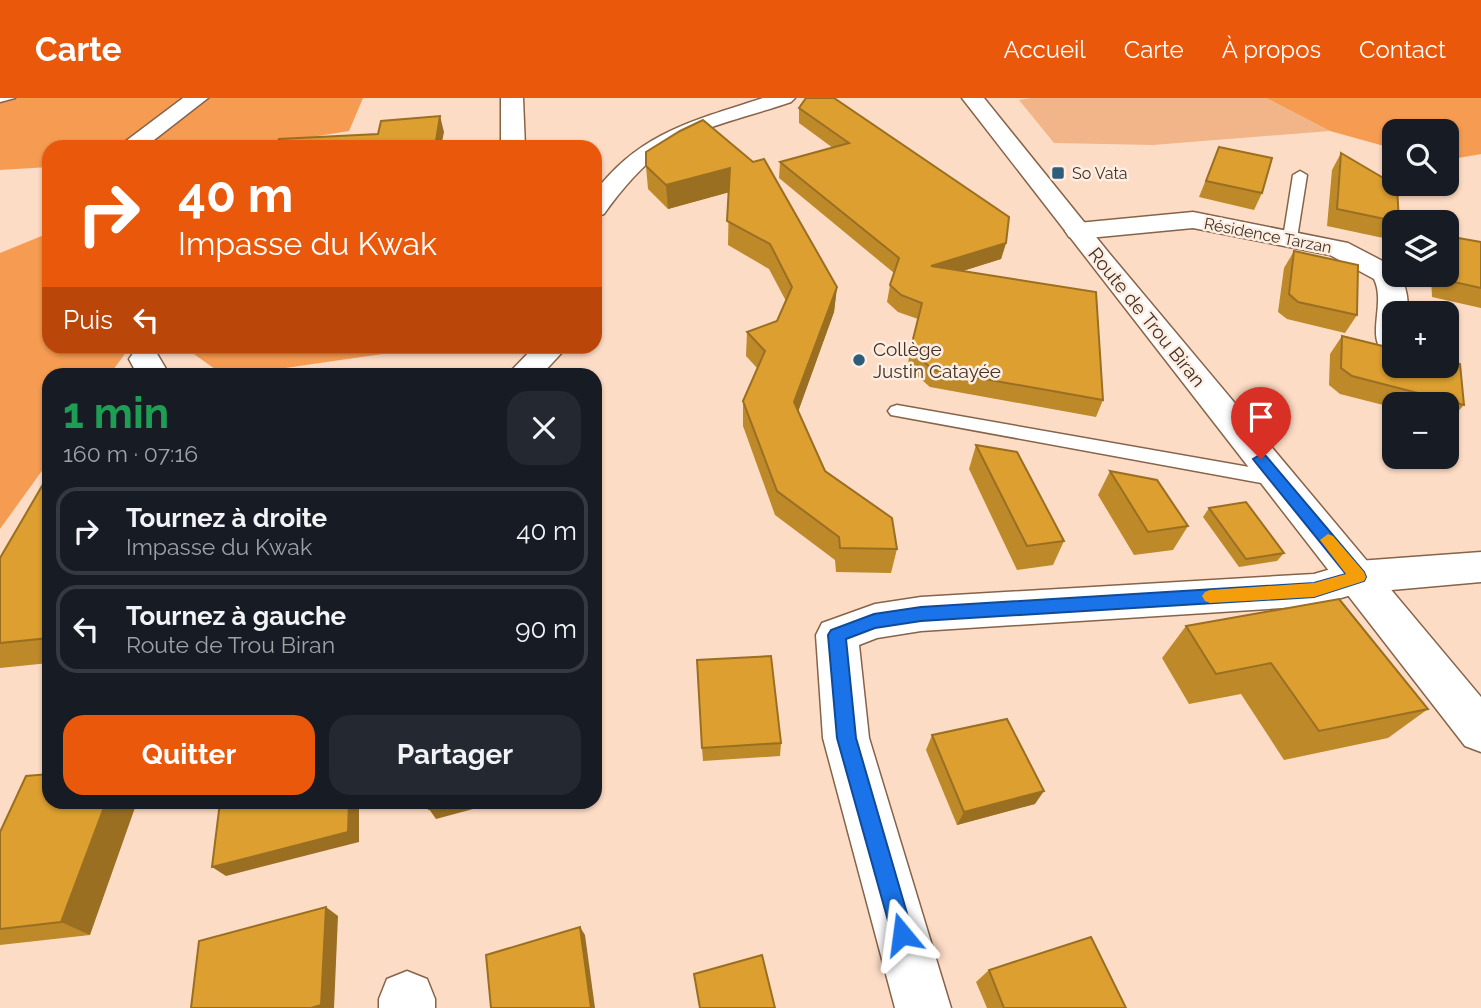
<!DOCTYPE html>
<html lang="fr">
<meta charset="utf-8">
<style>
body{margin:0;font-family:Raleway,sans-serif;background:#242831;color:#f1f3f6;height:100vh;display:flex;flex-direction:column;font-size:26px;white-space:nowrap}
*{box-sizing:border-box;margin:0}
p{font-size:23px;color:#9ea1a6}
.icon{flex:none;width:38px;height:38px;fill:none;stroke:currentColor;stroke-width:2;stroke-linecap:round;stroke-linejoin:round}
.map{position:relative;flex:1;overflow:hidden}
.drawer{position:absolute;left:42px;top:270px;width:560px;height:441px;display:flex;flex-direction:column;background:#171b24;border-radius:21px;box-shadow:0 2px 5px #0004}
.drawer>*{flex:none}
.top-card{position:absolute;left:42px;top:42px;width:560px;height:214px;border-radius:21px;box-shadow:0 2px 5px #0004;background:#ea580c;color:#fff;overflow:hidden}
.fabs{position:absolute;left:1382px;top:21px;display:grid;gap:14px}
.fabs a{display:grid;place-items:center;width:77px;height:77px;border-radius:14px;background:#171b24;box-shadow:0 2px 5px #0004;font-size:35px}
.pin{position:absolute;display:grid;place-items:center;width:60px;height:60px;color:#fff;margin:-72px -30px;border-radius:50% 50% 50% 0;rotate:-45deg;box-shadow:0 0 7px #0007}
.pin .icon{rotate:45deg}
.me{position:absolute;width:77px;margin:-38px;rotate:344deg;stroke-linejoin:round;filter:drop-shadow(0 0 5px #0008)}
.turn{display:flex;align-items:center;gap:24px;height:147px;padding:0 21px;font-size:32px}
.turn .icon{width:91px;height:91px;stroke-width:2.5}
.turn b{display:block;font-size:49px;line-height:60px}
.then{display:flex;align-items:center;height:66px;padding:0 21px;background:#0003;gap:14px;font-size:26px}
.round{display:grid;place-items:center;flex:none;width:74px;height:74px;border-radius:21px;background:#242831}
.overview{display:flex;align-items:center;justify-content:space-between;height:119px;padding:0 21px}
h1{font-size:42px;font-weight:700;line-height:52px;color:#1e9e55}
.action{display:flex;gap:14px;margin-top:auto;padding:14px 21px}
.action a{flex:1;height:80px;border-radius:21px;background:#ea580c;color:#fff;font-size:28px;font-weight:700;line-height:80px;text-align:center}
.action a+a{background:#242831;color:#f1f3f6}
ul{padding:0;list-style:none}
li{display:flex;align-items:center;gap:21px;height:88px;margin:0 14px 10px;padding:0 7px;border:4px solid #363941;border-radius:21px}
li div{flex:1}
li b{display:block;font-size:26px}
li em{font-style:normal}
header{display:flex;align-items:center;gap:42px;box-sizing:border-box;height:98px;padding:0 35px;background:#ea580c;color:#fff}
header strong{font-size:33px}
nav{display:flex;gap:38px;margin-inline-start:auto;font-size:24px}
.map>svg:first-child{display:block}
</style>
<header>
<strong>Carte</strong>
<nav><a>Accueil</a><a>Carte</a><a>À propos</a><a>Contact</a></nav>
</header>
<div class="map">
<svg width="1481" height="910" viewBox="0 0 1481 910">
<rect width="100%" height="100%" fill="#fddcc5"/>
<!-- green -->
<polygon fill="#f1b589" points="1031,0 1266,0 1330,33 1153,47 1054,45 1019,2"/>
<!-- forest -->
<g fill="#f69c52">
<polygon points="0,0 363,0 349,33 250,49 49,49 49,69 0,72"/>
<polygon points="1266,0 1481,0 1481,56 1447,62 1447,33 1395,33 1395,51 1330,33"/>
<polygon points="49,135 49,248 130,249 110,276 49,276 49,363 0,431 0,155"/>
<polygon points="184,249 421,249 417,251 244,276 222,276"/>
</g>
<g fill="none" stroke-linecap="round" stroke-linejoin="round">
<!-- lane casing -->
<g stroke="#866349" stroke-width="3">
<g id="lane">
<polygon points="0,0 15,0 0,4"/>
<polygon points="1300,73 1307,77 1297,140 1290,144 1283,140 1293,77"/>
<polygon points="897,307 1277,374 1284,376 1287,381 1284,386 1277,388 891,317 888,313 891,309"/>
</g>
</g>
<!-- street casing -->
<g stroke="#866349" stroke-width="3">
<g id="street">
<polygon points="183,0 208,0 145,49 118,49"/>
<polygon points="501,0 523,0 525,49 501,49"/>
<path d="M 763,0 L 795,0 L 791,4 C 755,17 693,30 663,52 C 641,69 620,93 604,116 L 595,119 L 595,94 C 640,34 696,22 763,0 Z"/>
<path d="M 1193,114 L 1348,145 L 1394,169 L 1395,177 L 1399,177 C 1407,189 1408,201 1408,215 L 1395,215 L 1395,251 L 1380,250 C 1369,233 1385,203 1374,181 L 1330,157 L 1193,130 L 1078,141 L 1069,139 L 1065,133 L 1069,127 L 1078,125 Z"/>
<polygon points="535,248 568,248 542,276 508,276"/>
<polygon points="145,251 156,254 169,276 137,276 129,261 134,254"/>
<polygon points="1481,454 1481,484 1358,495 1314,508 921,533 877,540 859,547 869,640 951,910 895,910 823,640 816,537 822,525 875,506 921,499 1314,476 1358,463"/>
<polygon points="407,873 427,881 435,901 435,910 379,910 379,901 387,881"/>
</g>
</g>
<!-- secondary casing -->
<g stroke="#866349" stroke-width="3">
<polygon id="secondary" points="962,0 984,0 1109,155 1481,599 1481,654 1465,648"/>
</g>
<!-- lane -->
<use href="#lane" fill="#fff" fill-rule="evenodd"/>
<!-- street -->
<use href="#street" fill="#fff" fill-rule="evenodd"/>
<!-- secondary -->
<use href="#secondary" fill="#fff" fill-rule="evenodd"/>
</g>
<!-- wall -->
<g fill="#bd8929">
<polygon points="799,10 1006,145 1001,161 963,173 1103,302 1096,319 930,289 907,269 918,221 898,214 887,204 890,187 894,175 779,80 780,64 833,50 799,25"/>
<polygon points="680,33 837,189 834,214 798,313 825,373 897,451 891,475 836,474 835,462 775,417 743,328 743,303 757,270 746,258 747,234 777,223 786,203 769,171 728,147 729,94 668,111 648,91 646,68"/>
<polygon points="1219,49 1262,95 1254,112 1199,99"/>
<polygon points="1341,55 1399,124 1395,124 1395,130 1388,141 1327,128 1332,72"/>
<polygon points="1481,144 1481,210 1432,199 1431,177 1447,177"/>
<polygon points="1294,153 1357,217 1345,235 1287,221 1278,214 1284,170"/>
<polygon points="1342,238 1464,307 1448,324 1447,324 1447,306 1395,306 1395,310 1340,296 1329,287 1330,256"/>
<polygon points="976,347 1064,443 1053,467 1017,472 969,371"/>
<polygon points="1110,373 1188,428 1173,452 1134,457 1098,397"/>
<polygon points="49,376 49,565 0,570 0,460"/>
<polygon points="1209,410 1284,455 1277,463 1239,469 1203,419"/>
<polygon points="1186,528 1428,611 1388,640 1284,662 1241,596 1189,606 1162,560"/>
<polygon points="932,637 1035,706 957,727 926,652"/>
<polygon points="781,645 780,658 703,663 702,650"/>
<polygon points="0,734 90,837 0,847"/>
<polygon points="989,872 1126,910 987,910 976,884"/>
</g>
<!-- shaded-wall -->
<g fill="#9a6f22">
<polygon points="440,18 444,34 441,49 435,49"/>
<polygon points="730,70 730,94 668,111 666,87"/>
<polygon points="1006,145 1001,161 927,184 931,168"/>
<polygon points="837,189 834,214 793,328 794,304"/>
<polygon points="1044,693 1035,706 957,727 964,714"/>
<polygon points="106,704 137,704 90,837 61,824"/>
<polygon points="349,704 359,704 359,744 226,778 212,769"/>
<polygon points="457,704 499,704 436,721 429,711"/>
<polygon points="326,809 338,818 334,910 311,910"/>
<polygon points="580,829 585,837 595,910 591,910"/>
</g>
<!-- building -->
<g fill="#dc9f30" stroke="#9a6f22" stroke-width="2">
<polygon points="806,0 834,0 1009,119 1006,145 931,168 1096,194 1103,302 934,272 910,253 922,205 901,197 890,187 899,160 780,64 849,45 799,10"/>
<polygon points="440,18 435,49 275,49 279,41 378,36 381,23"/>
<polygon points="703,22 753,64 764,61 837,189 794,304 825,373 892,420 897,451 840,450 839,439 777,393 743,303 765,253 747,234 777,223 792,189 770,146 727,123 730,70 666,87 646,68 646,54 680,33"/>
<polygon points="1219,49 1272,60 1262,95 1206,83"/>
<polygon points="1341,55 1397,88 1399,124 1337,111"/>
<polygon points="1447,138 1481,144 1481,190 1445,182 1445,177 1447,177"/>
<polygon points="1294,153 1358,167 1357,217 1298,204 1289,196"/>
<polygon points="1342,238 1395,251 1395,268 1447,268 1447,263 1460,266 1464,307 1352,278 1341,270"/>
<polygon points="976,347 1017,354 1064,443 1027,448"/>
<polygon points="1110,373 1157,382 1188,428 1148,434"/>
<polygon points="49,376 49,540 0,545 0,460"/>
<polygon points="1246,404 1284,455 1246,461 1209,410"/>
<polygon points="1339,501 1428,611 1319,633 1271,565 1216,576 1186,528"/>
<polygon points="771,558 781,645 702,650 697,562"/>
<polygon points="1007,621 1044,693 964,714 932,637"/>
<polygon points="49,676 49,704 106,704 61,824 0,831 0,734 26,678"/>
<polygon points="220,704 349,704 348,734 212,769"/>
<polygon points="429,704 457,704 429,711"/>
<polygon points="326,809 321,907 311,910 191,910 199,843"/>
<polygon points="580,829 591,910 491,910 486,857"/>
<polygon points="1091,839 1126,910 1004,910 989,872"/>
<polygon points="762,857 775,910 700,910 694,876"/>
</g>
<!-- route -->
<polygon fill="#1a73e8" stroke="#114b97" stroke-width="2" points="1261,356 1266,358 1364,474 1366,479 1364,483 1314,499 921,523 875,530 846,541 856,640 913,836 910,844 902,847 894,844 837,640 828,537 831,532 874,516 921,509 1314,485 1346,476 1256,365 1253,361"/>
<!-- slow -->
<polygon fill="#f59e0b" points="1328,436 1333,438 1364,474 1366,479 1364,483 1314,499 1210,505 1205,503 1202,498 1205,494 1210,492 1314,485 1346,476 1320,442"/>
<!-- markers -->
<g fill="#2c5d7b" stroke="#feede1" stroke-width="2.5">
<rect x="1051" y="68" width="14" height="14" rx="3.5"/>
<circle cx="859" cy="262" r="7"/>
</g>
<g text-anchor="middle" stroke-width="5" stroke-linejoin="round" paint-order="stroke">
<!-- far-poi labels -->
<g font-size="16" fill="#423227" stroke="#feede1" text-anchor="start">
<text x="1072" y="81">So Vata</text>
</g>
<!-- far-street labels -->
<g font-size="16" fill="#423227" stroke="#feede1">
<text transform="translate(1268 137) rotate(11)" y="6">Résidence Tarzan</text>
</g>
<!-- street labels -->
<g font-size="19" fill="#423227" stroke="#feede1">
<text transform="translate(1147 219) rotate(51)" y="7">Route de Trou Biran</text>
</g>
<!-- poi labels -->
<g font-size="19" fill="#423227" stroke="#feede1" text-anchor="start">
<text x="873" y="258">Collège<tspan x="873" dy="22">Justin Catayée</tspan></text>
</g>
</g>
</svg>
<div class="fabs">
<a><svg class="icon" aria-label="search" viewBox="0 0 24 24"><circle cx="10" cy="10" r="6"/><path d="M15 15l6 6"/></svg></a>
<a><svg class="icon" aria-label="layers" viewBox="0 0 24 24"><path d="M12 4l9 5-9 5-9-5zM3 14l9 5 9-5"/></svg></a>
<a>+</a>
<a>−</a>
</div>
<div class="pin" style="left:1261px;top:361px;background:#d93025"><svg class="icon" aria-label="arrive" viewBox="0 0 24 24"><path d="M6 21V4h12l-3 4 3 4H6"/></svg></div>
<svg class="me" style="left:902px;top:836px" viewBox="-20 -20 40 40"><path d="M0-17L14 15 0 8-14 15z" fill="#1a73e8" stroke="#fff" stroke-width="4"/></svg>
<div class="top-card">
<div class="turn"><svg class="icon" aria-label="right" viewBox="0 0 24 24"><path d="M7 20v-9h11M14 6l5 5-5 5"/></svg><div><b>40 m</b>Impasse du Kwak</div></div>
<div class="then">Puis<svg class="icon" aria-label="left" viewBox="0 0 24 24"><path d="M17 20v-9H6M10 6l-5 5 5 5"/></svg></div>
</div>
<section class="drawer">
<div class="overview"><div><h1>1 min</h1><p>160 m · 07:16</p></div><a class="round"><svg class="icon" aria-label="close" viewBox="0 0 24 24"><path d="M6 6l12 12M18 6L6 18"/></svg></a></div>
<ul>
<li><svg class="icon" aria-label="right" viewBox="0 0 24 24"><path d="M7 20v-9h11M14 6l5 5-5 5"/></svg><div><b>Tournez à droite</b><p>Impasse du Kwak</p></div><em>40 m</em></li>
<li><svg class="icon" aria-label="left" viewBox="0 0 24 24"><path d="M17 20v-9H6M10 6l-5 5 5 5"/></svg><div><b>Tournez à gauche</b><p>Route de Trou Biran</p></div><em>90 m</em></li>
</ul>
<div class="action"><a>Quitter</a><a>Partager</a></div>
</section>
</div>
